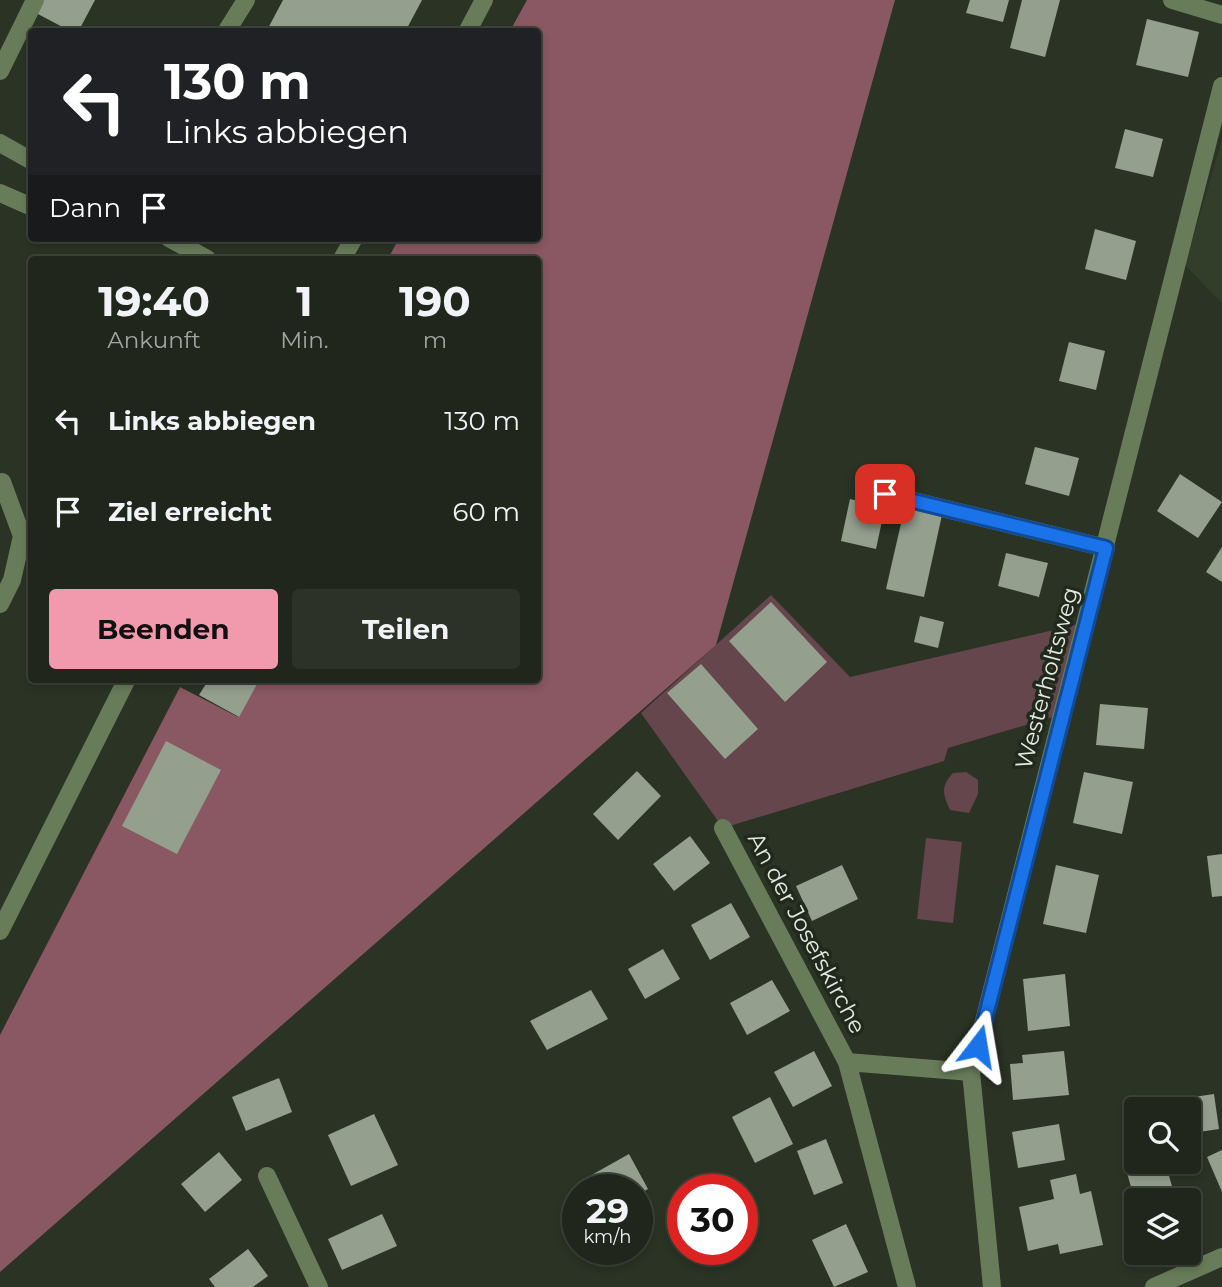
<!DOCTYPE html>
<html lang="de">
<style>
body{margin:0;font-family:Montserrat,sans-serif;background:#2d3229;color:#f1f3f6;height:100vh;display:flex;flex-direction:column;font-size:26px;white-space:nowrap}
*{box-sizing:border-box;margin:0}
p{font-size:23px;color:#a2a5a3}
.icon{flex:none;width:38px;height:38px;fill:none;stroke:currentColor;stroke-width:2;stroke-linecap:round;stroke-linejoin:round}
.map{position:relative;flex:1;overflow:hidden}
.side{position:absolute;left:28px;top:256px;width:513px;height:427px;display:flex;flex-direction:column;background:#20261c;border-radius:7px;box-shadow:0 4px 10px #0003,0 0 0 2px #3d433b}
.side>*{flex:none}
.hud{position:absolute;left:28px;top:28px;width:513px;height:214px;border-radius:7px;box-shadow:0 4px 10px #0003,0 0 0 2px #3d433b;background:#202124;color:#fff;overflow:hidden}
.controls{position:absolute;left:1124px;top:1097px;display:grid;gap:14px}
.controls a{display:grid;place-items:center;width:77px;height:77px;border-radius:7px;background:#20261c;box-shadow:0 4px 10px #0003,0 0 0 2px #3d433b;font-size:35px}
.speed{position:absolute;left:562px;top:1174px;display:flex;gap:14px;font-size:35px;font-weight:700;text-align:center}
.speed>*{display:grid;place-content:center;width:91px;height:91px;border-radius:50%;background:#20261c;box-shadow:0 4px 10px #0003,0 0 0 2px #3d433b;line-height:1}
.speed small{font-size:18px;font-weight:400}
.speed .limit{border:10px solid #d22;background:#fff;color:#111}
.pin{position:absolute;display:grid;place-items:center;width:60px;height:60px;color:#fff;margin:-30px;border-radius:14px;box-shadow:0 4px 10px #0006}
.me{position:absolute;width:77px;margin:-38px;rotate:14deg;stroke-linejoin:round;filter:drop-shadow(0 0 5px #0008)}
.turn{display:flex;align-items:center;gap:24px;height:147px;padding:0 21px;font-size:32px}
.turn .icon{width:91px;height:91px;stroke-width:2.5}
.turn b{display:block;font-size:49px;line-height:60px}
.then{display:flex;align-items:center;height:66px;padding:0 21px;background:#0003;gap:14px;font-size:26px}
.eta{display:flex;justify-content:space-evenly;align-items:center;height:119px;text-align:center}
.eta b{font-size:42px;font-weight:700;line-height:49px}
.button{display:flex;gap:14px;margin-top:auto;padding:14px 21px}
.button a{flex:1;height:80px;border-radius:7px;background:#f29aad;color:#111;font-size:28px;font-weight:700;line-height:80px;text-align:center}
.button a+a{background:#2d3229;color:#f1f3f6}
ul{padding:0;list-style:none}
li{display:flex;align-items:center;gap:21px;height:91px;padding:0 21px}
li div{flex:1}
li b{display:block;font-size:26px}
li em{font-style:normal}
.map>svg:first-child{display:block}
</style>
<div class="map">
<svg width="1222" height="1287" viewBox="0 0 1222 1287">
<rect width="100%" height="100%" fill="#2b3325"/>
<!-- built -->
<polygon fill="#323e2a" points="1222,140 1222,303 1185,265"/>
<!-- green -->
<g fill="#64464c">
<polygon points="771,595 850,677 1088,622 1063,714 948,748 944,761 723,828 641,713"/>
<path d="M 966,772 L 978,780 L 978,794 L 969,813 L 950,810 C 943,794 940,787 953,773 Z"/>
<polygon points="926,838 962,842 953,923 917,919"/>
</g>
<!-- forest -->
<polygon fill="#895862" points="527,0 895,0 716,645 0,1272 0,1035 180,687 238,717 260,679 537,679 537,259 388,259 399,238 537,238 537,32 510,31"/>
<!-- building -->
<g fill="#959f8e">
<polygon points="43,0 95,0 78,32 72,32 36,13"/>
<polygon points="283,0 422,0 405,32 266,32"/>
<polygon points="970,0 1009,0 1003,22 966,13"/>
<polygon points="1022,0 1060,0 1045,57 1010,48"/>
<polygon points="1147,19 1199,32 1188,77 1136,65"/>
<polygon points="1125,129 1163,139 1153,177 1115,168"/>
<polygon points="1095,229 1136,241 1126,280 1085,269"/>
<polygon points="1069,342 1105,351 1096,390 1059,381"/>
<polygon points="1035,447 1079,458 1069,496 1025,484"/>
<polygon points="1180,474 1222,502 1198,538 1157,511"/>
<polygon points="850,499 885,507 876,549 841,541"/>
<polygon points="905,506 942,515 924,597 886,589"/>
<polygon points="1222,547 1222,582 1206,572"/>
<polygon points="1006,553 1048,563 1039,597 998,586"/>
<polygon points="771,602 827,662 785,702 729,641"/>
<polygon points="920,616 944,622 938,648 914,642"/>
<polygon points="701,664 758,729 725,759 667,693"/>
<polygon points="209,679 260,679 239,717 199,695"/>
<polygon points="1100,704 1148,708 1144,749 1096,745"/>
<polygon points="166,741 221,770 177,854 122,826"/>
<polygon points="637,771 661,796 618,840 593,814"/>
<polygon points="1084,772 1133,782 1122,834 1073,823"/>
<polygon points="690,836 710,863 674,891 653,864"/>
<polygon points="1222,854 1222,896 1212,897 1207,856"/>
<polygon points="842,865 858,899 812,921 796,886"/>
<polygon points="1056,865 1099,875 1086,933 1043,924"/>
<polygon points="731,903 750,937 710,960 691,925"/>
<polygon points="663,949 680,979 645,999 628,969"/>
<polygon points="1065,974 1070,1026 1028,1031 1023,979"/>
<polygon points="772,980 790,1011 747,1035 730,1003"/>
<polygon points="591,990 608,1019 547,1050 530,1021"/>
<polygon points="814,1051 832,1086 793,1107 774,1072"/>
<polygon points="1064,1051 1069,1095 1013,1100 1010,1064 1023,1063 1022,1055"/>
<polygon points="279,1078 292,1112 246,1131 232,1097"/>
<polygon points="1214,1094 1219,1129 1199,1132 1196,1118 1188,1120 1188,1110 1181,1110 1180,1099"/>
<polygon points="770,1097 793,1144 755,1163 732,1117"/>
<polygon points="374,1114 398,1165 351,1186 328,1135"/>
<polygon points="1059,1124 1065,1160 1018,1168 1012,1132"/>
<polygon points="826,1139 843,1183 814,1195 797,1151"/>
<polygon points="1222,1150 1222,1192 1207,1157"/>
<polygon points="219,1152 242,1180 205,1212 181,1184"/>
<polygon points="629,1154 648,1189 637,1195 637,1190 596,1190 588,1177"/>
<polygon points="1153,1162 1165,1162 1176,1200 1135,1200 1126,1170"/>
<polygon points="1076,1174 1080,1194 1091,1191 1103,1245 1060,1254 1058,1244 1028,1251 1019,1207 1054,1199 1050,1180"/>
<polygon points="382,1214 397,1246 342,1270 328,1239"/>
<polygon points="846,1224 868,1272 834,1287 812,1240"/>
<polygon points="248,1249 268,1276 253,1287 215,1287 209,1279"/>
</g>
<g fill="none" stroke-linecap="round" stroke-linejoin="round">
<!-- minor -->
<g stroke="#687c5a" stroke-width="18">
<polyline points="1172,0 1222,15"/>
<polyline points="226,32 246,0"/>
<polyline points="467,32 484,0"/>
<polyline points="0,71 35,0"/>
<polyline points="0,143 32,161"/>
<polyline points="0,193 32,207"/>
<polyline points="169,238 207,259"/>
<polyline points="342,259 354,238"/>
<polyline points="885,494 1106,548"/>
<polyline points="0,604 12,580 22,536 2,482"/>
<polyline points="723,828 847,1062"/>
<polyline points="0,931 127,679"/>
<polyline points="267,1176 319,1287"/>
<polyline points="907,1287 847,1062 971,1072"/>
<polyline points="992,1287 971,1072 1222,86"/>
<polyline points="1154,1287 1222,1257"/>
</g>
</g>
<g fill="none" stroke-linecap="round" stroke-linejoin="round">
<!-- route casing -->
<g stroke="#114b97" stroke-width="18">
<polyline id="route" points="885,494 1106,548 978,1046"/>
</g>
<!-- route -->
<use href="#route" stroke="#1a73e8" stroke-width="12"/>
</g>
<g text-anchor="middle" stroke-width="7" stroke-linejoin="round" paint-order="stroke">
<!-- street labels -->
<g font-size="23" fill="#e4eae1" stroke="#21291c">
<text transform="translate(1047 678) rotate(-75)" y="8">Westerholtsweg</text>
<text transform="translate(807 933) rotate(62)" y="8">An der Josefskirche</text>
</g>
</g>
</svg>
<div class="controls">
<a><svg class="icon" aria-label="search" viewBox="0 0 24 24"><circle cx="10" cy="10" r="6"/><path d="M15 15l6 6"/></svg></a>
<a><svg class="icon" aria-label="layers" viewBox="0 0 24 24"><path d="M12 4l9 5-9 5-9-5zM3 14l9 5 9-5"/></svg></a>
</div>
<div class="speed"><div>29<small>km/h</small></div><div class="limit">30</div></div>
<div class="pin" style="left:885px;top:494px;background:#d93025"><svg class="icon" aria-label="arrive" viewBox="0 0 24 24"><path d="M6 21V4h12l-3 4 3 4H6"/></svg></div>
<svg class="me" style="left:978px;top:1046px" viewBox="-20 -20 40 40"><path d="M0-17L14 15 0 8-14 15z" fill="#1a73e8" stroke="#fff" stroke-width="4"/></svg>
<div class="hud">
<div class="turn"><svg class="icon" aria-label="left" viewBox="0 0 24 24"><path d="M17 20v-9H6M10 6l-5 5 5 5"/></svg><div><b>130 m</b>Links abbiegen</div></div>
<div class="then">Dann<svg class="icon" aria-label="arrive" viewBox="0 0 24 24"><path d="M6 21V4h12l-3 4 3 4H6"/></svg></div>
</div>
<section class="side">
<div class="eta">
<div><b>19:40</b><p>Ankunft</p></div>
<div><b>1</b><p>Min.</p></div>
<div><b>190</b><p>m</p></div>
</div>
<ul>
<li><svg class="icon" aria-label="left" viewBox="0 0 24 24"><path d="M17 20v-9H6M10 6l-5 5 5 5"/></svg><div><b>Links abbiegen</b></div><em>130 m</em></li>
<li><svg class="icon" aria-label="arrive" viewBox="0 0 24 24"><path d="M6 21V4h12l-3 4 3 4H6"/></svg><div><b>Ziel erreicht</b></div><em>60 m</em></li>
</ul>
<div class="button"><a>Beenden</a><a>Teilen</a></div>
</section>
</div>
